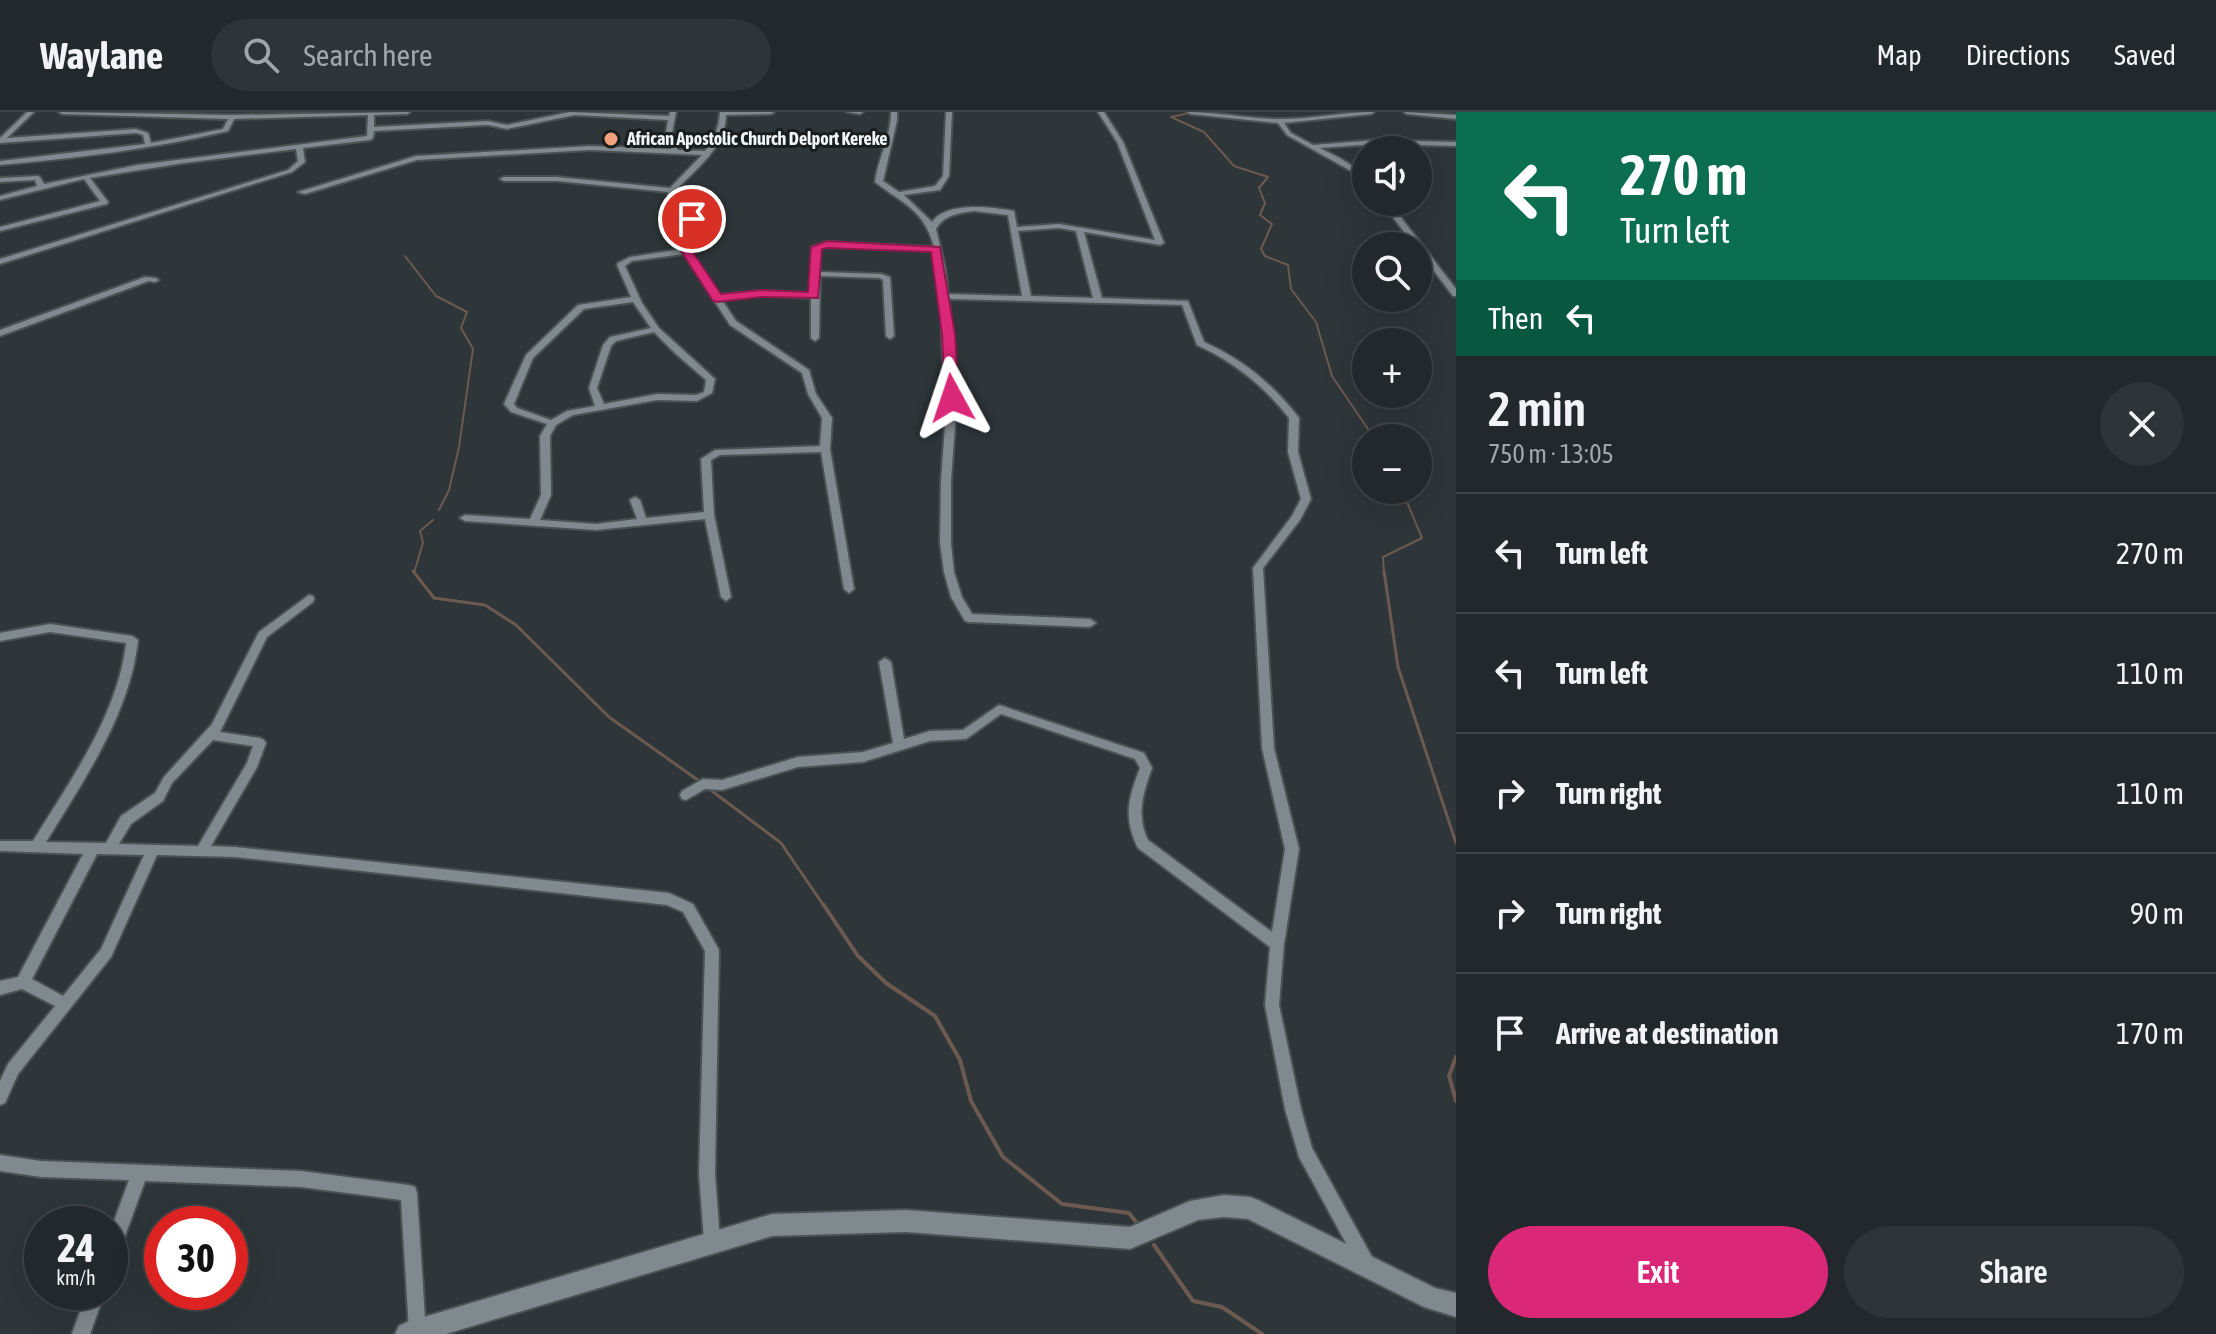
<!DOCTYPE html>
<meta charset="utf-8">
<style>
body{margin:0;font-family:"Asap Condensed",sans-serif;background:#2e3437;color:#f1f3f6;height:100vh;display:flex;flex-direction:column;font-size:30px;white-space:nowrap}
*{box-sizing:border-box;margin:0}
p{font-size:26px;color:#a2a6a9}
.icon{flex:none;width:44px;height:44px;fill:none;stroke:currentColor;stroke-width:2;stroke-linecap:round;stroke-linejoin:round}
.map{position:relative;flex:1;overflow:hidden}
.drawer{display:flex;flex-direction:column;background:#22282b;width:760px}
.drawer>*{flex:none}
.banner{background:#0b6e4f;color:#fff;overflow:hidden}
.buttons{position:absolute;left:1352px;top:24px;display:grid;gap:16px}
.buttons a{display:grid;place-items:center;width:80px;height:80px;border-radius:50%;background:#22282b;box-shadow:0 8px 32px #0002,0 0 0 2px #3f4447;font-size:40px}
.speed{position:absolute;left:24px;top:1094px;display:flex;gap:16px;font-size:40px;font-weight:700;text-align:center}
.speed>*{display:grid;place-content:center;width:104px;height:104px;border-radius:50%;background:#22282b;box-shadow:0 8px 32px #0002,0 0 0 2px #3f4447;line-height:1}
.speed small{font-size:20px;font-weight:400}
.speed .limit{border:12px solid #d22;background:#fff;color:#111}
.pin{position:absolute;display:grid;place-items:center;width:68px;height:68px;color:#fff;margin:-34px;border:4px solid #fff;border-radius:50%;box-shadow:0 2px 8px #0007}
.me{position:absolute;width:88px;margin:-44px;rotate:355deg;stroke-linejoin:round;filter:drop-shadow(0 0 6px #0008)}
.turn{display:flex;align-items:center;gap:28px;height:168px;padding:0 32px;font-size:36px}
.turn .icon{width:104px;height:104px;stroke-width:2.5}
.turn b{display:block;font-size:56px;line-height:68px}
.then{display:flex;align-items:center;height:76px;padding:0 32px;background:#0003;gap:16px;font-size:30px}
.round{display:grid;place-items:center;flex:none;width:84px;height:84px;border-radius:42px;background:#2e3437}
.overview{display:flex;align-items:center;justify-content:space-between;height:136px;padding:0 32px}
h1{font-size:48px;font-weight:600;line-height:60px}
.action{display:flex;gap:16px;margin-top:auto;padding:16px 32px}
.action a{flex:1;height:92px;border-radius:48px;background:#db2777;color:#fff;font-size:32px;font-weight:600;line-height:92px;text-align:center}
.action a+a{background:#2e3437;color:#f1f3f6}
ul{padding:0;list-style:none}
li{display:flex;align-items:center;gap:24px;height:120px;padding:0 32px;border-top:2px solid #3f4447}
li div{flex:1}
li b{display:block;font-size:30px}
li em{font-style:normal}
header{display:flex;align-items:center;gap:48px;box-sizing:border-box;height:112px;padding:0 40px;background:#22282b;border-bottom:2px solid #3f4447}
header strong{font-size:38px}
nav{display:flex;gap:44px;margin-inline-start:auto;font-size:28px}
.search{width:560px;height:72px;background:#2e3437;display:flex;align-items:center;gap:20px;box-sizing:border-box;padding:0 28px;border-radius:44px;color:#a2a6a9;font-size:30px}
main{display:flex;flex:1;min-height:0}
.map>svg:first-child{display:block}
</style>
<header>
<strong>Waylane</strong>
<div class="search"><svg class="icon" aria-label="search" viewBox="0 0 24 24"><circle cx="10" cy="10" r="6"/><path d="M15 15l6 6"/></svg>Search here</div>
<nav><a>Map</a><a>Directions</a><a>Saved</a></nav>
</header>
<main>
<div class="map">
<svg width="1456" height="1222" viewBox="0 0 1456 1222">
<rect width="100%" height="100%" fill="#2e3639"/>
<g fill="none" stroke-linecap="round" stroke-linejoin="round">
<!-- stream-far2 -->
<g stroke="#6c5950" stroke-width="2">
<polyline points="1190,1 1171,5 1204,20 1234,54 1268,65 1259,76 1265,91 1260,103 1272,112 1261,137 1265,144 1288,153 1291,177 1316,210 1332,264 1374,326"/>
<polyline points="405,144 436,184 467,200 461,216 473,237 459,335 449,378 439,398"/>
<polyline points="414,461 423,431 420,419 433,408"/>
<polyline points="1384,461 1383,445 1422,426 1402,378"/>
</g>
<!-- stream-far1 -->
<g stroke="#6c5950" stroke-width="3">
<polyline points="413,459 434,486 485,493 516,513 609,605 702,671"/>
<polyline points="1384,459 1398,555 1456,731"/>
<polyline points="708,676 781,731 824,794"/>
</g>
<!-- stream -->
<g stroke="#6c5950" stroke-width="4">
<polyline points="823,792 858,844 886,871 935,904 960,948 971,989 1003,1045 1062,1092 1129,1101 1137,1111"/>
<polyline points="1456,945 1449,964 1456,989"/>
<polyline points="1154,1133 1193,1189 1222,1195 1262,1222"/>
</g>
<!-- minor casing -->
<g stroke="#4a5254" stroke-width="4">
<g id="minor">
<path d="M 27,0 L 34,0 L 7,26 L 136,17 L 148,21 L 151,31 L 223,17 L 228,7 L 62,2 L 59,0 L 232,3 L 410,0 L 407,2 L 374,3 L 374,15 L 488,9 L 507,13 L 570,0 L 669,4 L 670,0 L 676,0 L 672,21 L 678,38 L 705,39 C 714,27 719,16 720,0 L 774,0 L 771,2 L 726,3 C 726,35 696,57 676,78 L 675,87 L 696,107 L 690,139 L 719,183 L 761,179 L 811,181 L 812,135 L 827,130 L 934,135 C 924,97 903,92 875,70 C 878,46 891,25 891,0 L 897,0 L 897,9 L 883,69 L 899,80 L 935,74 L 943,64 L 946,0 L 952,0 L 949,64 L 940,78 L 904,83 L 932,110 C 947,89 991,95 1014,99 L 1017,115 L 1059,112 L 1155,128 L 1117,30 L 1098,0 L 1104,0 L 1123,30 L 1164,131 L 1160,133 L 1084,120 L 1102,186 L 1188,189 L 1204,230 C 1242,247 1273,272 1299,306 L 1298,340 L 1311,387 L 1300,408 L 1263,456 L 1274,636 L 1299,737 L 1284,832 L 1279,893 L 1301,997 L 1312,1036 L 1372,1145 L 1374,1151 L 1372,1157 L 1366,1159 L 1360,1157 L 1299,1045 L 1285,997 L 1265,893 L 1270,835 L 1138,736 C 1123,705 1128,687 1140,656 L 1135,647 L 1001,602 L 966,627 L 930,629 L 863,650 L 798,655 L 722,678 L 705,677 L 686,688 L 682,687 L 680,683 L 682,679 L 703,667 L 722,668 L 798,645 L 863,640 L 893,631 L 879,550 L 885,546 L 891,550 L 904,627 L 930,619 L 963,618 L 999,593 L 1144,641 L 1152,656 C 1143,681 1136,703 1148,728 L 1272,820 L 1285,737 L 1262,636 L 1253,456 L 1292,404 L 1301,387 L 1288,340 L 1289,306 C 1264,274 1234,250 1197,233 L 1182,193 L 949,187 L 952,250 L 957,286 L 951,369 L 951,431 L 954,460 L 962,485 L 972,502 L 1090,507 L 1096,511 L 1090,515 L 969,510 L 965,509 L 951,485 L 944,460 L 940,431 L 941,369 L 947,286 L 943,250 L 940,174 L 935,139 L 827,134 L 820,136 L 820,160 L 881,162 L 890,165 L 894,224 L 890,227 L 886,224 L 883,168 L 879,166 L 820,164 L 819,226 L 815,229 L 811,226 L 811,186 L 761,183 L 722,188 L 736,209 L 809,258 L 816,282 L 832,306 L 830,337 L 854,477 L 849,481 L 844,477 L 821,340 L 720,343 L 711,348 L 714,403 L 731,485 L 726,489 L 721,485 L 705,407 L 596,418 L 465,409 L 460,406 L 465,403 L 530,407 L 541,383 L 540,324 L 547,312 L 511,300 L 504,292 L 526,243 L 578,193 L 631,185 L 617,153 L 618,151 L 630,145 L 683,137 L 688,107 L 668,89 L 668,80 L 557,69 L 504,69 L 500,67 L 504,65 L 557,65 L 670,76 L 702,43 L 590,38 L 417,48 L 305,82 L 298,80 L 416,44 L 590,34 L 671,37 L 666,21 L 668,8 L 575,3 L 507,17 L 488,13 L 374,19 L 373,26 L 370,28 L 303,36 L 305,50 L 292,60 L 0,152 L 0,147 L 288,58 L 298,49 L 296,37 L 184,51 L 90,66 L 108,90 L 107,92 L 0,119 L 0,115 L 100,89 L 84,67 L 0,88 L 0,84 L 37,74 L 35,68 L 0,70 L 0,66 L 38,64 L 40,65 L 44,72 L 137,53 L 367,24 L 368,3 L 234,7 L 228,19 C 153,37 77,46 0,53 L 0,49 L 145,32 L 143,23 L 136,21 L 0,31 L 0,26 ZM 974,99 L 1008,103 L 1022,184 L 948,182 L 945,155 L 936,117 C 944,103 959,101 974,99 ZM 1059,116 L 1076,119 L 1093,186 L 1031,184 L 1018,119 ZM 684,142 L 730,213 L 802,261 L 808,282 L 822,306 L 820,334 L 715,338 L 701,347 L 704,400 L 646,406 L 640,388 L 635,385 L 630,388 L 637,407 L 596,412 L 540,408 L 551,383 L 550,324 L 556,313 L 573,303 L 657,288 L 697,289 L 712,281 L 715,267 L 659,216 L 642,191 L 625,154 L 632,149 ZM 633,190 L 651,216 L 610,225 L 603,233 L 589,276 L 595,294 L 567,299 L 551,308 L 517,296 L 514,292 L 533,246 L 584,197 ZM 654,220 L 676,242 L 706,268 L 704,280 L 696,283 L 657,282 L 604,292 L 597,276 L 611,234 L 616,229 Z"/>
<polygon points="847,0 863,0 860,2"/>
<path d="M 1187,0 C 1218,0 1249,7 1280,7 C 1312,7 1343,0 1374,0 L 1371,2 L 1284,11 L 1291,21 L 1313,33 L 1376,28 L 1456,30 L 1456,34 L 1376,32 L 1320,36 C 1336,45 1365,55 1366,76 L 1351,59 L 1287,23 L 1278,11 L 1190,2 Z"/>
<polygon points="1404,0 1456,3 1456,7 1407,2"/>
<polygon points="1381,90 1389,90 1456,177 1456,184 1453,184 1418,138 1418,134 1415,134"/>
<polygon points="145,165 155,166 159,168 155,170 149,169 0,224 0,218"/>
<path d="M 309,483 L 313,484 L 314,487 L 313,490 L 267,525 L 220,620 L 260,626 L 264,628 L 266,631 L 257,655 L 211,734 L 235,735 L 669,781 L 693,792 L 719,838 L 715,1062 L 720,1128 L 718,1134 L 712,1136 L 706,1134 L 704,1128 L 699,1062 L 705,839 L 683,800 L 667,793 L 235,745 L 157,743 L 111,845 L 18,962 L 5,991 L 0,993 L 0,969 L 8,952 L 55,894 L 22,877 L 0,883 L 0,869 L 18,865 L 83,742 L 0,739 L 0,729 L 33,729 C 70,669 118,603 126,531 L 50,520 L 0,529 L 0,521 L 50,512 L 132,524 L 138,528 C 130,602 84,668 46,730 L 106,731 L 121,704 L 155,681 L 164,665 L 212,612 L 259,520 ZM 213,628 L 253,634 L 247,651 L 198,734 L 119,732 L 131,712 L 163,689 L 172,671 ZM 97,742 L 144,743 L 101,837 L 63,884 L 32,867 Z"/>
<polygon points="0,1043 41,1049 301,1059 409,1073 415,1075 417,1081 426,1222 410,1222 409,1219 401,1088 301,1075 145,1069 116,1149 110,1151 110,1120 129,1068 41,1065 0,1059"/>
<polygon points="87,1180 105,1180 90,1222 72,1222"/>
</g>
</g>
<!-- tertiary casing -->
<g stroke="#4a5254" stroke-width="4">
<polygon id="tertiary" points="1224,1083 1250,1085 1258,1088 1435,1176 1456,1181 1456,1205 1424,1195 1248,1107 1224,1105 1198,1108 1130,1137 906,1120 772,1124 446,1222 395,1222 399,1214 407,1210 772,1102 906,1098 1130,1115 1190,1089"/>
</g>
<!-- minor -->
<use href="#minor" fill="#80898d" fill-rule="evenodd"/>
<!-- tertiary -->
<use href="#tertiary" fill="#80898d" fill-rule="evenodd"/>
</g>
<!-- route -->
<polygon fill="#db2777" stroke="#8e194d" stroke-width="2" points="688,105 698,107 692,139 721,182 761,178 808,180 811,135 827,129 940,135 955,222 959,286 952,290 945,286 942,222 931,140 827,136 822,137 818,186 761,185 717,190 713,189 681,139"/>
<!-- markers -->
<circle fill="#f1a17c" stroke="#191d1e" stroke-width="3" cx="611" cy="27" r="8"/>
<g text-anchor="middle" stroke-width="6" stroke-linejoin="round" paint-order="stroke">
<!-- far-poi labels -->
<g font-size="18" font-weight="bold" fill="#f0f5f7" stroke="#191d1e" text-anchor="start">
<text x="627" y="33">African Apostolic Church Delport Kereke</text>
</g>
</g>
</svg>
<div class="buttons">
<a><svg class="icon" aria-label="sound" viewBox="0 0 24 24"><path d="M4 9h4l5-4v14l-5-4H4zM17 9q2 3 0 6"/></svg></a>
<a><svg class="icon" aria-label="search" viewBox="0 0 24 24"><circle cx="10" cy="10" r="6"/><path d="M15 15l6 6"/></svg></a>
<a>+</a>
<a>−</a>
</div>
<div class="speed"><div>24<small>km/h</small></div><div class="limit">30</div></div>
<div class="pin" style="left:692px;top:107px;background:#d93025"><svg class="icon" aria-label="arrive" viewBox="0 0 24 24"><path d="M6 21V4h12l-3 4 3 4H6"/></svg></div>
<svg class="me" style="left:952px;top:286px" viewBox="-20 -20 40 40"><path d="M0-17L14 15 0 8-14 15z" fill="#db2777" stroke="#fff" stroke-width="4"/></svg>
</div>
<section class="drawer">
<div class="banner">
<div class="turn"><svg class="icon" aria-label="left" viewBox="0 0 24 24"><path d="M17 20v-9H6M10 6l-5 5 5 5"/></svg><div><b>270 m</b>Turn left</div></div>
<div class="then">Then<svg class="icon" aria-label="left" viewBox="0 0 24 24"><path d="M17 20v-9H6M10 6l-5 5 5 5"/></svg></div>
</div>
<div class="overview"><div><h1>2 min</h1><p>750 m · 13:05</p></div><a class="round"><svg class="icon" aria-label="close" viewBox="0 0 24 24"><path d="M6 6l12 12M18 6L6 18"/></svg></a></div>
<ul>
<li><svg class="icon" aria-label="left" viewBox="0 0 24 24"><path d="M17 20v-9H6M10 6l-5 5 5 5"/></svg><div><b>Turn left</b></div><em>270 m</em></li>
<li><svg class="icon" aria-label="left" viewBox="0 0 24 24"><path d="M17 20v-9H6M10 6l-5 5 5 5"/></svg><div><b>Turn left</b></div><em>110 m</em></li>
<li><svg class="icon" aria-label="right" viewBox="0 0 24 24"><path d="M7 20v-9h11M14 6l5 5-5 5"/></svg><div><b>Turn right</b></div><em>110 m</em></li>
<li><svg class="icon" aria-label="right" viewBox="0 0 24 24"><path d="M7 20v-9h11M14 6l5 5-5 5"/></svg><div><b>Turn right</b></div><em>90 m</em></li>
<li><svg class="icon" aria-label="arrive" viewBox="0 0 24 24"><path d="M6 21V4h12l-3 4 3 4H6"/></svg><div><b>Arrive at destination</b></div><em>170 m</em></li>
</ul>
<div class="action"><a>Exit</a><a>Share</a></div>
</section>
</main>
